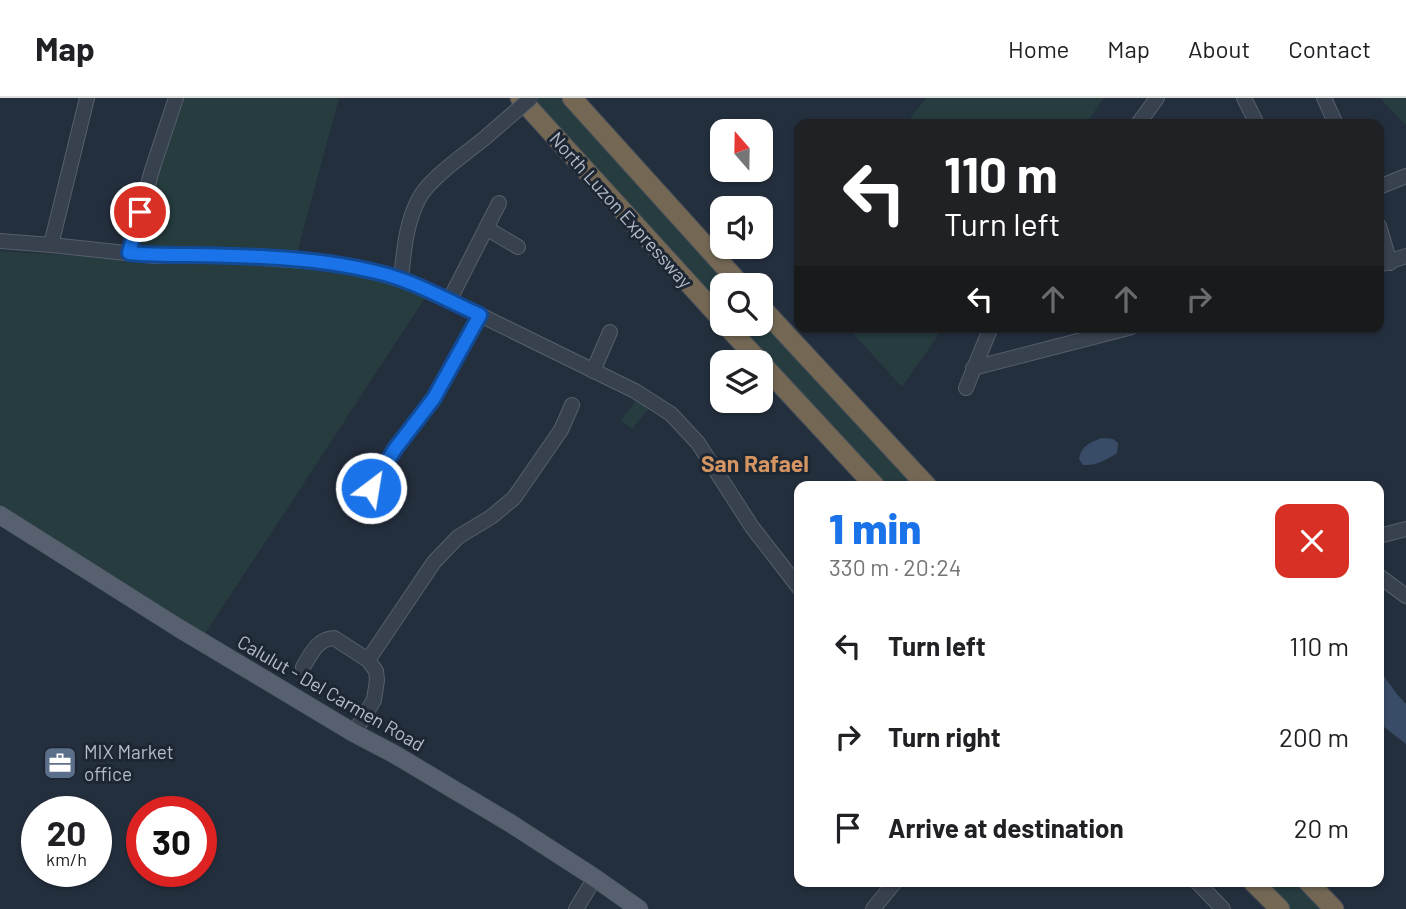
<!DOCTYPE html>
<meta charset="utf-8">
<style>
body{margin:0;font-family:Barlow,sans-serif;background:#f6f6f6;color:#202124;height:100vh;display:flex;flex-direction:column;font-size:26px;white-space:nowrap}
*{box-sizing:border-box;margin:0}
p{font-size:23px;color:#757577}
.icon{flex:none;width:38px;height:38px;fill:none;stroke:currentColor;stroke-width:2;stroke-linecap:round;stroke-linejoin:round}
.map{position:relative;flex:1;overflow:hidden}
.side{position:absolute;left:794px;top:383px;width:590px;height:406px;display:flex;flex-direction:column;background:#fff;border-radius:14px;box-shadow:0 2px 5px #0004}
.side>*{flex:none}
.banner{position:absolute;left:794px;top:21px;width:590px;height:214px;border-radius:14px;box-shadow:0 2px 5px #0004;background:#202124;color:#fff;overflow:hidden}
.needle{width:46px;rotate:340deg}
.fabs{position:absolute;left:710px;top:21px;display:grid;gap:14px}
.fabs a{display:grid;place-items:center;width:63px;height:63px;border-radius:14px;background:#fff;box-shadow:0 2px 5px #0004;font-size:35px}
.speed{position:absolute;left:21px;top:698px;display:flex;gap:14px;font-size:35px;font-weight:700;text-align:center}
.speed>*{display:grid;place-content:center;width:91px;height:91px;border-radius:50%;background:#fff;box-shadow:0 2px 5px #0004;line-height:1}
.speed small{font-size:18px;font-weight:400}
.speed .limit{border:10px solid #d22;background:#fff;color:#111}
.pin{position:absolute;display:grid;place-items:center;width:60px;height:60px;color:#fff;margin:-30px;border:4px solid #fff;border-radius:50%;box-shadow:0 2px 7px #0007}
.me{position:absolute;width:77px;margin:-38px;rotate:31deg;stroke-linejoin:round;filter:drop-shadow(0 0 5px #0008)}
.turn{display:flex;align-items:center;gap:24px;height:147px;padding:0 35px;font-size:32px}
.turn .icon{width:91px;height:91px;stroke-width:2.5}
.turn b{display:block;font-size:49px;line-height:60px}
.lanes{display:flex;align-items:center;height:66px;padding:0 35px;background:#0003;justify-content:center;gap:35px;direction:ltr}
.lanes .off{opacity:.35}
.round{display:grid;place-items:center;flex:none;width:74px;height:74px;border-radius:14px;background:#f6f6f6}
.summary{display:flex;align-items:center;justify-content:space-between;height:119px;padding:0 35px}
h1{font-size:42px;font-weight:800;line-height:52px;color:#1a73e8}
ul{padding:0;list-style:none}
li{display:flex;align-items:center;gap:21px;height:91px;padding:0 35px}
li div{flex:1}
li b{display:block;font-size:26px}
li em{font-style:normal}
header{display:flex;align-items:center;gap:42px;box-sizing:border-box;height:98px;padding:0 35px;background:#fff;border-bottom:2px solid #e0e0e0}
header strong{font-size:33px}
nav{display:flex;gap:38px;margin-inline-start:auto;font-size:24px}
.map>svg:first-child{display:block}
</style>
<header>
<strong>Map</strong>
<nav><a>Home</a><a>Map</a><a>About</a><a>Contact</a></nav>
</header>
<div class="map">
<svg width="1406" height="811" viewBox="0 0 1406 811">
<rect width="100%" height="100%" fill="#242f3e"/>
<!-- green -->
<g fill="#263c3f">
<polygon points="170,0 339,0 297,155 136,147"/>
<polygon points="526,0 560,0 729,187 723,187 723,214"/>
<polygon points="926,0 1104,0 1086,26 906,26"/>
<polygon points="1380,0 1406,0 1406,27"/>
<polygon points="0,153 196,165 270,166 347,172 386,180 427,197 205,536 0,412"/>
<polygon points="761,222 916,388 882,388 733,226 761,226"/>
<polygon points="847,229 944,229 902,289"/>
<polygon points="637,301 649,310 632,331 621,322"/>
<polygon points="1261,784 1295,784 1322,811 1287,811"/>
</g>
<!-- water -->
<g fill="#394c67">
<path d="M 1102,340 L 1113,341 L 1118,345 L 1117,355 C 1106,362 1096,368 1083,367 L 1079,361 C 1081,348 1090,344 1102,340 Z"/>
<polygon points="1379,571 1396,595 1406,606 1406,646 1379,625"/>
</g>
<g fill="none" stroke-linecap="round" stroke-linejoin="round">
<!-- minor casing -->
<g stroke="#565f6c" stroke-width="16">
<g id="minor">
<polyline points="1244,0 1257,26"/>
<polyline points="1324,0 1336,26"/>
<polyline points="1138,26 1157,0"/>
<polyline points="1379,89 1406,78"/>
<polyline points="1379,128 1390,165"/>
<polyline points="486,130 518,149"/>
<polyline points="0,143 51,147 154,158 235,158 319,164 349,168 401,181 480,217 635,293 671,316 698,345 752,429 800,491"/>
<polyline points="51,147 87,0"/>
<polyline points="129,155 152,72 176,0"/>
<polyline points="1379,167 1406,158"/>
<path d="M 401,181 C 404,152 406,122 421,97 C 434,77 467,55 486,39"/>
<polyline points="449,203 499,105"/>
<polyline points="973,270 1132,229"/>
<polyline points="593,273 610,234"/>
<polyline points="966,290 991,229"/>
<polyline points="371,390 395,351 434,300 480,217"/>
<polyline points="1379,438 1406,431"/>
<polyline points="1379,478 1406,498"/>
<polyline points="368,562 434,464 458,439 491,419 514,400 561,332 572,307"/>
<path d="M 303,569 C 311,556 317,541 334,540 L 368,562 L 376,573 L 377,582 L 374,602 L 354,635"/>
<polyline points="1197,784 1223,811"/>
<polyline points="576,811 595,780"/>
<polyline points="873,811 895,784"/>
</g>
</g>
<!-- major casing -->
<g stroke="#414a57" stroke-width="19">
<polyline id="major" points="0,417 177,529 354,635 394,656 510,725 595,780 639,811"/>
</g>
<!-- highway casing -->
<g stroke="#434c59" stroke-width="21">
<g id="highway">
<polyline points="520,0 723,223"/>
<polyline points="572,0 741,187"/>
<polyline points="761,209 927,388"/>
<polyline points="725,226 760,264"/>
<polyline points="761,265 875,388"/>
<polyline points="1253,784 1280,811"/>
<polyline points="1308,784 1334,811"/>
</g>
</g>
<!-- minor -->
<use href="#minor" stroke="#38414e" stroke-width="14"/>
<!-- major -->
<use href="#major" stroke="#56606e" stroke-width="18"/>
<!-- highway -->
<use href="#highway" stroke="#746855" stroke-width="19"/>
<!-- minor-bridge casing -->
<g stroke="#565f6c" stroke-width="16" stroke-linecap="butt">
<polyline id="minor-bridge" points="486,39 531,0"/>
</g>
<!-- minor-bridge -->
<use href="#minor-bridge" stroke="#38414e" stroke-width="14"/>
</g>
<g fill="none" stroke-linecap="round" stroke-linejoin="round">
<!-- route casing -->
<g stroke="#114b97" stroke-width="18">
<path id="route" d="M 140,114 L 129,155 C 149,157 168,157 188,157 C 250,158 315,159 376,174 C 412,182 446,202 480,217 L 434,300 L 395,351 L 371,390"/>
</g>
<!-- route -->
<use href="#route" stroke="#1a73e8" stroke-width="12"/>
</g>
<!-- icons -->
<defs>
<g id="office-square" transform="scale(1.75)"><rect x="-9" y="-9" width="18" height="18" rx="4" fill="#5c6f8a" stroke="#1d2633"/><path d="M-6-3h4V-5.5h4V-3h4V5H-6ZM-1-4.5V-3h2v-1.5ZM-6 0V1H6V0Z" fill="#fff"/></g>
</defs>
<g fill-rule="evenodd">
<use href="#office-square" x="60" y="665"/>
</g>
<g text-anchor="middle" stroke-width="6" stroke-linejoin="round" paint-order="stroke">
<!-- street labels -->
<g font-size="19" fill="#b4bcc9" stroke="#1d2633">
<text transform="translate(621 112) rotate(48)" y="7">North Luzon Expressway</text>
<text transform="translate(331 595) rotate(30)" y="7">Calulut - Del Carmen Road</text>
</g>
<!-- poi labels -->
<g font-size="19" fill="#b4bcc9" stroke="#1d2633" text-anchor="start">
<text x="84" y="661">MIX Market<tspan x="84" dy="22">office</tspan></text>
</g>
<!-- quarter labels -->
<g font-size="23" font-weight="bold" fill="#d59563" stroke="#1d2633">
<text x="755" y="374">San Rafael</text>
</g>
</g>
</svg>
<div class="fabs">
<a><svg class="needle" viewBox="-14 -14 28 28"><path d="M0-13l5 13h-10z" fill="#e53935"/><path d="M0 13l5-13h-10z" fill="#757577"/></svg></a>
<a><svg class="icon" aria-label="sound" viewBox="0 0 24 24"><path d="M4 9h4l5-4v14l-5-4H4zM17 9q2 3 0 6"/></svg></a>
<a><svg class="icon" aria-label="search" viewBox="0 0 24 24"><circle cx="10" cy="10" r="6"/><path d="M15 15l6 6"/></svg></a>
<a><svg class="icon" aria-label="layers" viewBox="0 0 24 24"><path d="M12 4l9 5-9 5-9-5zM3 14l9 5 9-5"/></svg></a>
</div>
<div class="speed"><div>20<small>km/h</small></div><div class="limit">30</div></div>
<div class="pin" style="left:140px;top:114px;background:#d93025"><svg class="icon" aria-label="arrive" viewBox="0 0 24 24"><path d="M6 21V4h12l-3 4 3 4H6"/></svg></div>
<svg class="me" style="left:371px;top:390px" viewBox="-20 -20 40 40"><circle r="17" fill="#1a73e8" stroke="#fff" stroke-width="3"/><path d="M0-11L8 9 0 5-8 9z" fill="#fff"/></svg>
<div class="banner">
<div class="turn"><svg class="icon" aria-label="left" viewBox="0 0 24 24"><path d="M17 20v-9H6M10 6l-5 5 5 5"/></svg><div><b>110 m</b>Turn left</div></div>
<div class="lanes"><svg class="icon" aria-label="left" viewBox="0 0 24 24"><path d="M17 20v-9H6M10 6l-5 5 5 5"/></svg><svg class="icon off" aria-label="ahead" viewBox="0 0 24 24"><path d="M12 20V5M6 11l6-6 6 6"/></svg><svg class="icon off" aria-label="ahead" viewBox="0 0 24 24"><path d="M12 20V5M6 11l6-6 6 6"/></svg><svg class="icon off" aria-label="right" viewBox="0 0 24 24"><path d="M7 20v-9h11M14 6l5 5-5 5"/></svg></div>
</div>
<section class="side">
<div class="summary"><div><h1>1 min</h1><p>330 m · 20:24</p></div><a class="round" style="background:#d93025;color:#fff"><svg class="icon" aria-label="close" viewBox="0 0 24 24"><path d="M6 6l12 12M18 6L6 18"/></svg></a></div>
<ul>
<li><svg class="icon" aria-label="left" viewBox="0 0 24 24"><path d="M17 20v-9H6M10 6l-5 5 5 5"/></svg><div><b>Turn left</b></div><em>110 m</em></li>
<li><svg class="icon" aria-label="right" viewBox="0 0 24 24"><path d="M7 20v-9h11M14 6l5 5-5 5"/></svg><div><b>Turn right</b></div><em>200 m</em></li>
<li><svg class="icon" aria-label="arrive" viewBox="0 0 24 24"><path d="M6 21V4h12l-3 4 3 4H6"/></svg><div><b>Arrive at destination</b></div><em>20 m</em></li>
</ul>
</section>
</div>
